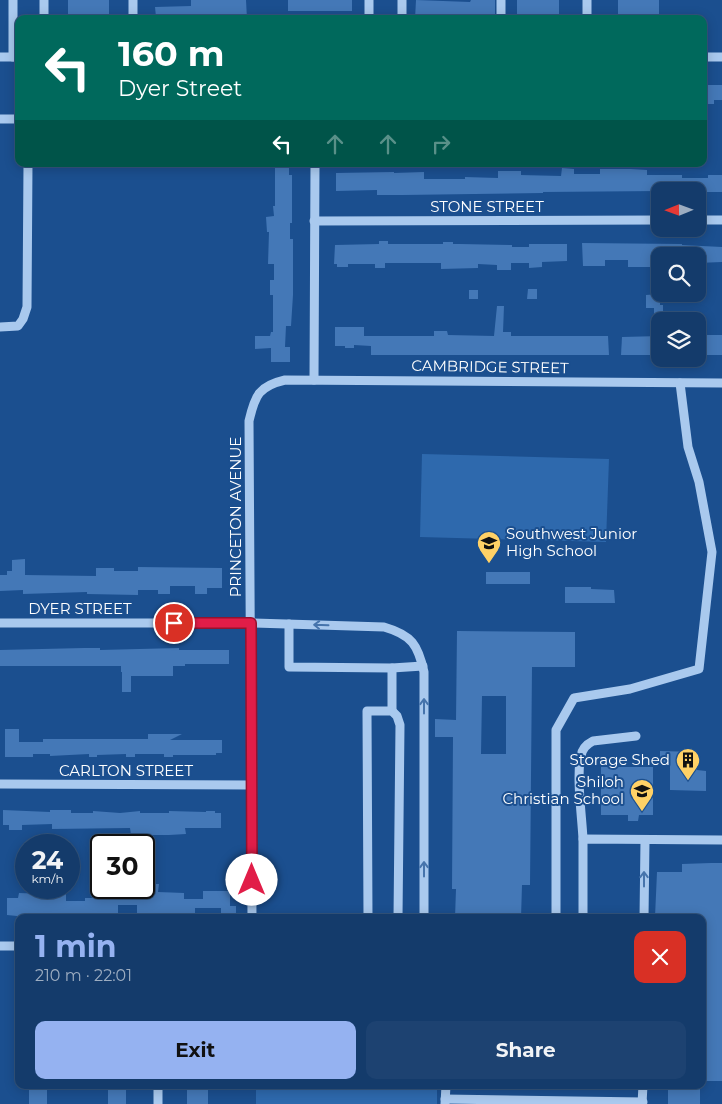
<!DOCTYPE html>
<meta charset="utf-8">
<style>
body{margin:0;font-family:Montserrat,sans-serif;background:#1d4271;color:#f1f3f6;height:100vh;display:flex;flex-direction:column;font-size:19px;white-space:nowrap}
*{box-sizing:border-box;margin:0}
p{font-size:16px;color:#9dadc1}
.icon{flex:none;width:28px;height:28px;fill:none;stroke:currentColor;stroke-width:2;stroke-linecap:round;stroke-linejoin:round}
.map{position:relative;flex:1;overflow:hidden}
.sheet{position:absolute;left:15px;top:914px;width:691px;height:175px;display:flex;flex-direction:column;background:#143b6b;border-radius:10px;box-shadow:0 2px 12px #0003,0 0 0 1px #33557e}
.sheet>*{flex:none}
.guide{position:absolute;left:15px;top:15px;width:692px;height:152px;border-radius:10px;box-shadow:0 2px 12px #0003,0 0 0 1px #33557e;background:#00695c;color:#fff;overflow:hidden}
.needle{width:32px;rotate:269deg}
.buttons{position:absolute;left:651px;top:182px;display:grid;gap:10px}
.buttons a{display:grid;place-items:center;width:55px;height:55px;border-radius:10px;background:#143b6b;box-shadow:0 2px 12px #0003,0 0 0 1px #33557e;font-size:25px}
.speed{position:absolute;left:15px;top:834px;display:flex;gap:10px;font-size:25px;font-weight:700;text-align:center}
.speed>*{display:grid;place-content:center;width:65px;height:65px;border-radius:50%;background:#143b6b;box-shadow:0 2px 12px #0003,0 0 0 1px #33557e;line-height:1}
.speed small{font-size:12px;font-weight:400}
.speed .limit{border:2px solid #111;border-radius:8px;background:#fff;color:#111}
.pin{position:absolute;display:grid;place-items:center;width:42px;height:42px;color:#fff;margin:-21px;border:2px solid #fff;border-radius:50%;box-shadow:0 1px 5px #0007}
.me{position:absolute;width:55px;margin:-28px;rotate:0deg;stroke-linejoin:round;filter:drop-shadow(0 0 4px #0008)}
.turn{display:flex;align-items:center;gap:18px;height:105px;padding:0 20px;font-size:22px}
.turn .icon{width:65px;height:65px;stroke-width:2.5}
.turn b{display:block;font-size:35px;line-height:42px}
.lanes{display:flex;align-items:center;height:48px;padding:0 20px;background:#0003;justify-content:center;gap:25px;direction:ltr}
.lanes .off{opacity:.35}
.round{display:grid;place-items:center;flex:none;width:52px;height:52px;border-radius:10px;background:#1d4271}
.head{display:flex;align-items:center;justify-content:space-between;height:85px;padding:0 20px}
h1{font-size:30px;font-weight:700;line-height:38px;color:#95b2f1}
.button{display:flex;gap:10px;margin-top:auto;padding:10px 20px}
.button a{flex:1;height:58px;border-radius:10px;background:#95b2f1;color:#111;font-size:20px;font-weight:700;line-height:58px;text-align:center}
.button a+a{background:#1d4271;color:#f1f3f6}
.map>svg:first-child{display:block}
</style>
<div class="map">
<svg width="722" height="1104" viewBox="0 0 722 1104">
<rect width="100%" height="100%" fill="#1b4f8f"/>
<!-- green -->
<g fill="#2e69ad">
<polygon points="422,454 609,459 606,542 420,537"/>
<rect x="256" y="1085" width="181" height="19"/>
</g>
<!-- building -->
<g fill="#4478b7" fill-rule="evenodd">
<rect x="68" y="0" width="41" height="19"/>
<polygon points="191,0 246,0 247,19 157,19 156,17 155,7 191,6"/>
<rect x="288" y="0" width="64" height="11"/>
<polygon points="416,0 470,2 471,0 495,0 495,19 415,19"/>
<rect x="517" y="0" width="42" height="19"/>
<rect x="618" y="0" width="41" height="19"/>
<polygon points="704,85 722,85 722,100 714,100 714,104 704,104"/>
<polygon points="275,164 289,164 289,175 292,175 292,223 290,223 290,239 293,239 293,295 291,326 286,326 285,347 290,347 290,362 271,362 271,348 255,349 255,336 270,336 271,332 273,332 273,295 270,295 270,280 274,280 274,264 268,264 269,232 267,232 266,217 274,216 273,206 275,206"/>
<polygon points="562,168 574,169 574,174 600,174 600,169 631,169 647,170 647,175 682,175 682,178 708,178 708,175 722,175 722,192 707,192 707,195 698,195 698,191 660,191 543,192 543,193 403,195 377,195 377,190 336,191 336,173 394,172 394,173 424,172 424,179 465,179 465,177 498,178 498,171 521,171 521,175 561,176"/>
<polygon points="379,241 388,241 388,244 443,244 443,242 453,242 453,244 460,244 512,245 512,247 529,247 529,244 567,244 567,261 542,262 542,267 529,268 529,263 511,263 511,270 497,270 497,265 478,264 478,268 441,269 441,263 385,263 385,268 375,268 375,264 348,264 348,267 337,267 337,264 334,264 335,245 379,244"/>
<polygon points="582,243 682,244 682,245 722,247 722,262 698,263 698,256 660,256 660,262 650,262 650,267 628,267 628,260 605,260 605,266 583,266"/>
<polygon points="528,289 537,289 537,299 527,299"/>
<rect x="469" y="290" width="9" height="9"/>
<polygon points="660,294 660,305 663,305 663,315 654,315 654,308 646,308 646,295"/>
<polygon points="497,306 504,306 503,332 511,332 511,336 608,336 609,355 371,355 371,346 354,345 354,348 345,348 345,346 335,346 335,327 364,327 364,336 434,336 434,331 447,331 448,335 494,336"/>
<rect x="698" y="335" width="24" height="20"/>
<polygon points="660,336 660,355 621,355 622,337"/>
<polygon points="25,559 25,575 96,576 96,568 114,568 114,571 138,571 138,567 222,568 222,588 207,588 207,594 195,594 195,586 170,586 170,594 158,594 158,590 138,590 138,595 87,594 87,592 23,594 23,590 0,591 0,575 7,575 7,571 12,571 12,560"/>
<rect x="486" y="572" width="44" height="12"/>
<polygon points="565,587 591,587 591,589 614,590 615,603 565,603"/>
<path d="M 457,631 L 575,632 L 575,667 L 532,667 L 530,885 L 522,885 L 521,918 L 455,918 L 456,889 L 452,889 L 453,737 L 435,737 L 435,719 L 456,720 ZM 482,696 L 506,696 L 506,754 L 481,754 Z"/>
<polygon points="84,648 100,648 100,650 179,648 179,650 229,650 229,664 185,664 185,666 173,666 173,676 131,676 131,692 122,692 122,672 121,672 121,666 0,666 0,650"/>
<polygon points="5,729 19,729 19,742 43,742 43,739 148,739 148,734 182,734 170,740 222,740 222,753 216,753 216,755 173,755 173,757 164,757 164,754 135,754 135,757 126,757 126,754 97,755 97,757 89,757 89,754 50,756 50,754 33,754 33,757 5,757"/>
<polygon points="660,751 697,752 697,770 706,771 706,791 670,790 670,765 660,764"/>
<polygon points="601,767 653,767 653,815 639,815 638,821 628,821 628,815 601,815"/>
<polygon points="3,810 50,812 50,810 71,810 71,813 93,813 93,811 120,813 140,811 140,813 169,813 169,811 206,812 206,811 215,811 215,813 221,813 221,828 185,828 186,834 169,835 131,835 130,828 52,829 52,824 22,825 22,830 9,830 9,825 3,825"/>
<polygon points="711,863 722,863 722,1081 702,1081 702,918 655,917 657,872 682,872 682,864"/>
<polygon points="144,884 159,884 158,892 184,893 184,899 203,899 203,891 230,891 230,906 236,906 236,918 221,918 221,908 195,908 195,917 137,917 137,905 118,905 118,918 61,915 61,917 17,918 17,916 7,915 7,898 18,898 19,893 45,894 45,888 66,888 66,901 85,901 85,898 106,898 106,893 128,893 128,888 144,888"/>
<rect x="668" y="1085" width="32" height="19"/>
<polygon points="187,1088 208,1089 208,1104 187,1104"/>
<rect x="29" y="1089" width="18" height="15"/>
<polygon points="108,1089 126,1090 126,1104 108,1104"/>
</g>
<g fill="none" stroke-linecap="round" stroke-linejoin="round">
<!-- minor -->
<g stroke="#a9c9ee" stroke-width="9">
<polyline points="44,0 44,19"/>
<polyline points="133,0 133,19"/>
<polyline points="369,0 369,19"/>
<polyline points="402,19 402,0"/>
<polyline points="501,19 501,0"/>
<polyline points="587,19 587,0"/>
<polyline points="0,57 17,57"/>
<polyline points="13,57 13,0"/>
<polyline points="704,57 722,57"/>
<polyline points="0,119 19,119"/>
<polyline points="698,220 722,220"/>
<polyline points="314,221 660,220"/>
<polyline points="0,327 18,326 23,319 27,307 28,164"/>
<polyline points="314,380 315,164"/>
<path d="M 0,623 L 251,623 L 384,627 C 412,635 418,645 424,672 L 424,918"/>
<polyline points="289,624 289,667 392,668"/>
<polyline points="392,711 392,668 423,666"/>
<polyline points="0,784 252,785"/>
<path d="M 583,839 C 582,817 576,776 581,756 C 582,749 587,744 593,741 L 636,736"/>
<path d="M 252,918 L 249,421 C 255,395 259,386 285,380 L 722,383"/>
<polyline points="368,918 367,711 392,711 397,716 400,725 398,918"/>
<polyline points="554,918 556,916 556,730 574,698 630,689 699,669 712,552 699,482 688,447 680,383"/>
<polyline points="583,918 583,839 722,840"/>
<polyline points="644,918 645,840"/>
<polyline points="0,946 19,946"/>
<polyline points="445,1099 643,1102"/>
<polyline points="158,1104 158,1085"/>
<polyline points="445,1104 446,1085"/>
<polyline points="642,1104 643,1085"/>
</g>
</g>
<!-- one-way arrows -->
<defs><path id="oneway-shaft" d="M-6 0H5M1.5-3L5.5 0L1.5 3" fill="none" stroke-width="1.6" stroke-linecap="round" stroke-linejoin="round" transform="scale(1.25)"/></defs>
<g stroke="#4674ac">
<use href="#oneway-shaft" transform="translate(321 625) rotate(-178)"/>
<use href="#oneway-shaft" transform="translate(424 706) rotate(-90)"/>
<use href="#oneway-shaft" transform="translate(424 869) rotate(-90)"/>
<use href="#oneway-shaft" transform="translate(644 879) rotate(-90)"/>
</g>
<g fill="none" stroke-linecap="round" stroke-linejoin="round">
<!-- route casing -->
<g stroke="#92132f" stroke-width="12">
<polyline id="route" points="174,623 251,623 252,880"/>
</g>
<!-- route -->
<use href="#route" stroke="#e11d48" stroke-width="9"/>
</g>
<!-- icons -->
<defs>
<g id="school-pin" transform="scale(1.25)"><path d="M0 17L-7.5 6A9.5 9.5 0 1 1 7.5 6Z" fill="#ffd166" stroke="#1b4f8f"/><path d="M0-5L7-2L0 1L-7-2ZM-4 1L0 2.5L4 1V4Q0 6-4 4Z" fill="#111"/></g>
<g id="building-pin" transform="scale(1.25)"><path d="M0 17L-7.5 6A9.5 9.5 0 1 1 7.5 6Z" fill="#ffd166" stroke="#1b4f8f"/><path d="M-4-6H4V6H1V3H-1V6H-4ZM-2.5-4.3h1.7v1.8h-1.7ZM.8-4.3h1.7v1.8H.8ZM-2.5-1h1.7V.8h-1.7ZM.8-1h1.7V.8H.8Z" fill="#111"/></g>
</defs>
<g fill-rule="evenodd">
<use href="#school-pin" x="489" y="543"/>
<use href="#building-pin" x="688" y="760"/>
<use href="#school-pin" x="642" y="791"/>
</g>
<g text-anchor="middle" stroke-width="4" stroke-linejoin="round" paint-order="stroke">
<!-- street labels -->
<g font-size="15" fill="#fff" stroke="#1b4f8f">
<text x="487" y="212">STONE STREET</text>
<text transform="translate(490 367) rotate(1)" y="5">CAMBRIDGE STREET</text>
<text transform="translate(236 517) rotate(-90)" y="5">PRINCETON AVENUE</text>
<text x="80" y="614">DYER STREET</text>
<text x="126" y="776">CARLTON STREET</text>
</g>
<!-- poi labels -->
<g font-size="15" fill="#fff" stroke="#1b4f8f" text-anchor="end">
<text x="506" y="539" text-anchor="start">Southwest Junior<tspan x="506" dy="17">High School</tspan></text>
<text x="670" y="765">Storage Shed</text>
<text x="624" y="787">Shiloh<tspan x="624" dy="17">Christian School</tspan></text>
</g>
</g>
</svg>
<div class="buttons">
<a><svg class="needle" viewBox="-14 -14 28 28"><path d="M0-13l5 13h-10z" fill="#e53935"/><path d="M0 13l5-13h-10z" fill="#9dadc1"/></svg></a>
<a><svg class="icon" aria-label="search" viewBox="0 0 24 24"><circle cx="10" cy="10" r="6"/><path d="M15 15l6 6"/></svg></a>
<a><svg class="icon" aria-label="layers" viewBox="0 0 24 24"><path d="M12 4l9 5-9 5-9-5zM3 14l9 5 9-5"/></svg></a>
</div>
<div class="speed"><div>24<small>km/h</small></div><div class="limit">30</div></div>
<div class="pin" style="left:174px;top:623px;background:#d93025"><svg class="icon" aria-label="arrive" viewBox="0 0 24 24"><path d="M6 21V4h12l-3 4 3 4H6"/></svg></div>
<svg class="me" style="left:252px;top:880px" viewBox="-20 -20 40 40"><circle r="19" fill="#fff"/><path d="M0-13L10 11 0 6-10 11z" fill="#e11d48"/></svg>
<div class="guide">
<div class="turn"><svg class="icon" aria-label="left" viewBox="0 0 24 24"><path d="M17 20v-9H6M10 6l-5 5 5 5"/></svg><div><b>160 m</b>Dyer Street</div></div>
<div class="lanes"><svg class="icon" aria-label="left" viewBox="0 0 24 24"><path d="M17 20v-9H6M10 6l-5 5 5 5"/></svg><svg class="icon off" aria-label="ahead" viewBox="0 0 24 24"><path d="M12 20V5M6 11l6-6 6 6"/></svg><svg class="icon off" aria-label="ahead" viewBox="0 0 24 24"><path d="M12 20V5M6 11l6-6 6 6"/></svg><svg class="icon off" aria-label="right" viewBox="0 0 24 24"><path d="M7 20v-9h11M14 6l5 5-5 5"/></svg></div>
</div>
<section class="sheet">
<div class="head"><div><h1>1 min</h1><p>210 m · 22:01</p></div><a class="round" style="background:#d93025;color:#fff"><svg class="icon" aria-label="close" viewBox="0 0 24 24"><path d="M6 6l12 12M18 6L6 18"/></svg></a></div>
<div class="button"><a>Exit</a><a>Share</a></div>
</section>
</div>
